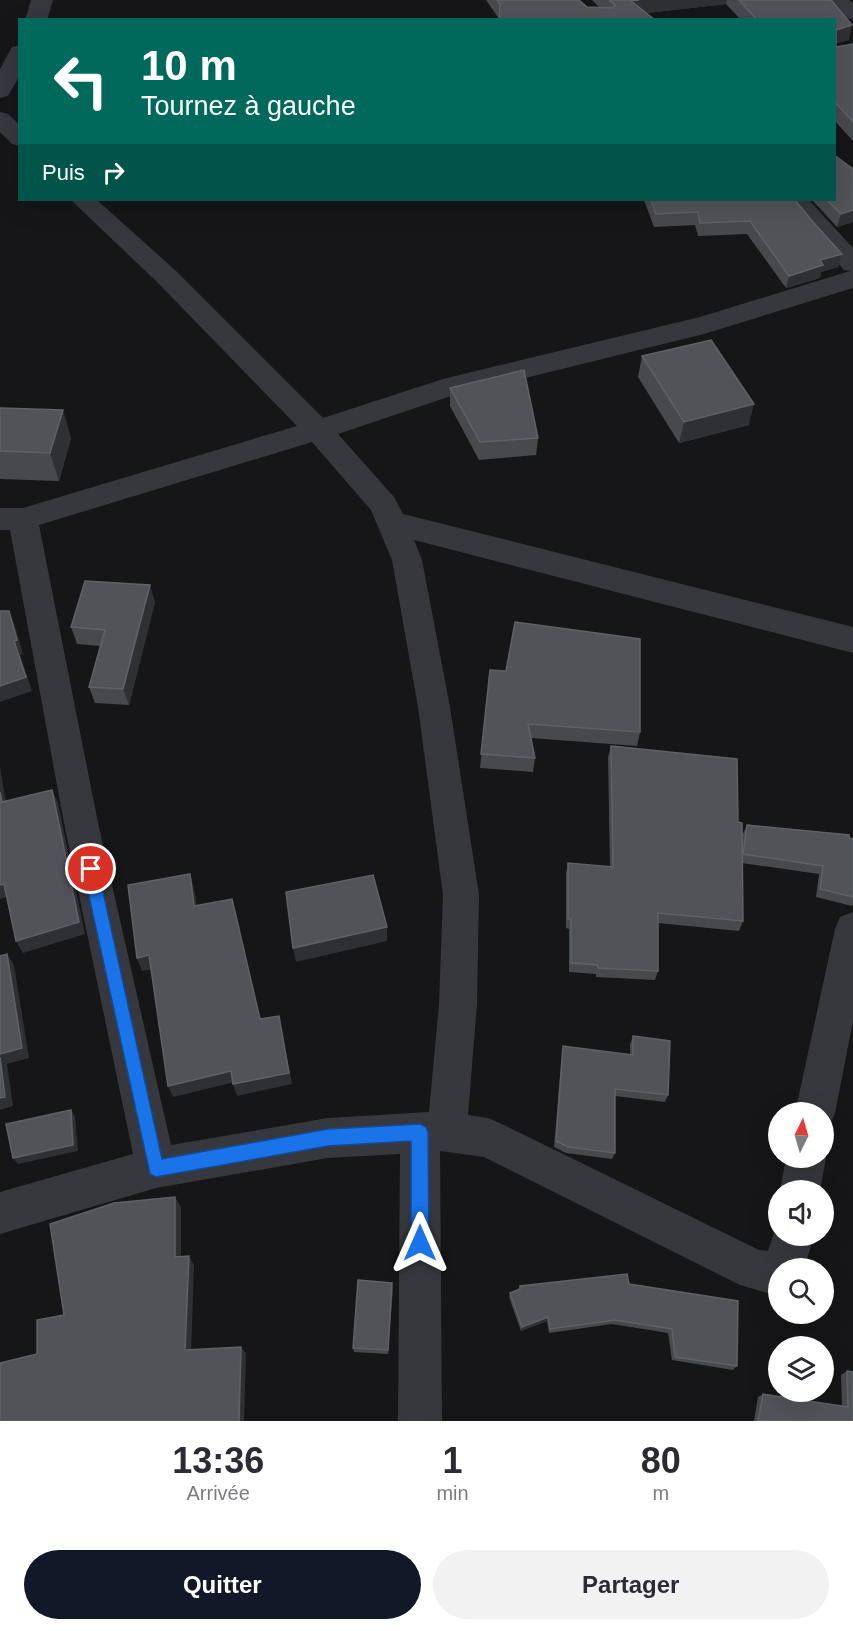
<!DOCTYPE html>
<html lang="fr">
<meta charset="utf-8">
<style>
body{margin:0;font-family:Helvetica,sans-serif;background:#f2f2f3;color:#2b2b33;height:100vh;display:flex;flex-direction:column;font-size:22px;white-space:nowrap}
*{box-sizing:border-box;margin:0}
p{font-size:20px;color:#7c7c81}
.icon{flex:none;width:33px;height:33px;fill:none;stroke:currentColor;stroke-width:2;stroke-linecap:round;stroke-linejoin:round}
.map{position:relative;height:1421px;overflow:hidden}
.sheet{display:flex;flex-direction:column;background:#fff;flex:1}
.sheet>*{flex:none}
.guide{position:absolute;left:18px;top:18px;width:818px;height:183px;border-radius:0px;box-shadow:0 6px 24px #0002;background:#00695c;color:#fff;overflow:hidden}
.needle{width:39px;rotate:5deg}
.buttons{position:absolute;left:768px;top:1102px;display:grid;gap:12px}
.buttons a{display:grid;place-items:center;width:66px;height:66px;border-radius:50%;background:#fff;box-shadow:0 6px 24px #0002;font-size:30px}
.pin{position:absolute;display:grid;place-items:center;width:51px;height:51px;color:#fff;margin:-26px;border:3px solid #fff;border-radius:50%;box-shadow:0 2px 6px #0007}
.me{position:absolute;width:66px;margin:-33px;rotate:0deg;stroke-linejoin:round;filter:drop-shadow(0 0 4px #0008)}
.turn{display:flex;align-items:center;gap:21px;height:126px;padding:0 24px;font-size:27px}
.turn .icon{width:78px;height:78px;stroke-width:2.5}
.turn b{display:block;font-size:42px;line-height:51px}
.then{display:flex;align-items:center;height:57px;padding:0 24px;background:#0003;gap:12px;font-size:22px}
.eta{display:flex;justify-content:space-evenly;align-items:center;height:102px;text-align:center}
.eta b{font-size:36px;font-weight:700;line-height:42px}
.action{display:flex;gap:12px;margin-top:auto;padding:12px 24px}
.action a{flex:1;height:69px;border-radius:36px;background:#111827;color:#fff;font-size:24px;font-weight:700;line-height:69px;text-align:center}
.action a+a{background:#f2f2f3;color:#2b2b33}
.map>svg:first-child{display:block}
</style>
<div class="map">
<svg width="853" height="1421" viewBox="0 0 853 1421">
<rect width="100%" height="100%" fill="#161618"/>
<g fill="none" stroke-linecap="round" stroke-linejoin="round">
<!-- minor -->
<g fill="#37383d" fill-rule="evenodd">
<polygon points="31,0 53,0 47,20 25,20"/>
<polygon points="825,0 849,0 853,3 853,19 845,18"/>
<polygon points="20,45 20,75 8,96 0,98 0,69 12,47"/>
<polygon points="0,112 8,114 20,125 20,146 12,144 0,132"/>
<path d="M 71,200 L 97,200 L 176,271 L 323,418 L 443,379 L 700,317 L 850,271 L 844,270 L 784,200 L 809,200 L 853,248 L 853,288 L 704,334 L 448,397 L 338,434 L 394,497 L 403,514 L 853,627 L 853,653 L 414,540 L 422,560 L 450,707 L 479,895 L 477,1004 L 468,1115 L 488,1118 L 502,1124 L 759,1250 L 768,1251 L 778,1221 L 778,1236 L 814,1236 L 804,1269 L 778,1269 L 778,1291 L 771,1294 L 740,1285 L 484,1157 L 440,1151 L 442,1421 L 398,1421 L 400,1154 L 328,1158 L 156,1188 L 0,1234 L 0,1192 L 133,1154 L 64,823 L 10,530 L 0,530 L 0,508 L 23,508 L 297,426 L 158,283 ZM 312,442 L 371,510 L 392,560 L 418,707 L 443,895 L 439,1004 L 429,1112 L 328,1118 L 171,1145 L 98,823 L 39,525 Z"/>
<polygon points="853,912 853,1021 835,1113 829,1127 824,1129 824,1113 795,1113 835,929 840,917"/>
<polygon points="824,1152 826,1158 820,1191 780,1191 786,1158 824,1158"/>
</g>
</g>
<!-- wall -->
<g fill="#47494d">
<polygon points="486,0 579,0 587,7 600,8 592,0 831,0 849,40 836,43 836,47 853,44 853,141 834,120 834,20 741,20 726,4 647,13 499,19"/>
<polygon points="853,169 853,222 837,227 812,200 834,200"/>
<polygon points="644,200 794,200 813,222 842,254 838,267 821,272 820,278 786,288 747,234 698,236 695,225 654,227"/>
<polygon points="642,356 749,425 679,443 638,377"/>
<polygon points="450,388 538,438 536,455 479,460 450,406"/>
<polygon points="0,408 71,438 59,481 0,479"/>
<polygon points="155,602 129,705 95,703 89,687 100,646 77,644 71,627"/>
<polygon points="490,670 640,732 637,746 531,738 535,758 533,772 480,768"/>
<polygon points="611,746 738,822 742,844 743,834 747,825 853,839 853,904 852,906 816,897 819,874 742,863 743,921 739,931 658,923 658,971 655,980 596,977 596,974 569,972 569,929 566,928 566,873 568,863 610,867 608,757"/>
<polygon points="633,1036 668,1095 665,1102 615,1096 615,1153 612,1159 566,1153 554,1147 562,1053 563,1046 630,1055 630,1044"/>
<polygon points="629,1284 737,1366 733,1370 672,1360 668,1333 612,1324 549,1333 547,1321 521,1331 509,1297 510,1293 519,1289 520,1286"/>
<polygon points="393,1287 388,1354 354,1352 353,1348"/>
<polygon points="847,1371 853,1421 754,1421 758,1397 763,1394 842,1406 841,1375"/>
</g>
<!-- shaded-wall -->
<g fill="#2f3033">
<polygon points="639,0 727,0 726,4 629,15 631,1"/>
<polygon points="852,25 849,40 834,44 836,30"/>
<polygon points="853,210 853,222 837,227 841,214"/>
<polygon points="842,254 838,267 821,272 820,278 786,288 789,276 820,260"/>
<polygon points="754,404 749,425 679,443 684,422"/>
<polygon points="63,410 71,438 59,481 50,453"/>
<polygon points="150,585 155,602 129,705 123,689"/>
<polygon points="9,611 15,626 23,654 20,655 32,691 0,702 0,686 14,641"/>
<polygon points="0,767 8,815 2,802 0,792"/>
<polygon points="52,790 58,803 85,934 23,953 16,941"/>
<polygon points="190,874 194,888 199,920 194,906"/>
<polygon points="4,884 11,896 0,899 0,885"/>
<polygon points="232,899 236,913 263,1031 260,1019"/>
<polygon points="387,927 387,941 296,962 293,948"/>
<polygon points="7,954 14,965 29,1058 7,1064 13,1106 0,1110 0,1054"/>
<polygon points="149,955 155,969 142,971 137,958"/>
<polygon points="279,1016 292,1084 237,1096 233,1084"/>
<polygon points="231,1071 235,1082 173,1097 168,1086"/>
<polygon points="71,1110 75,1116 78,1151 18,1164 13,1158"/>
<polygon points="175,1197 181,1207 181,1265 175,1257"/>
<polygon points="189,1256 194,1265 191,1356 185,1350"/>
<polygon points="392,1283 393,1287 388,1354 388,1350"/>
<polygon points="548,1317 547,1321 521,1331 522,1327"/>
<polygon points="241,1347 246,1353 244,1421 239,1421"/>
</g>
<!-- building -->
<g fill="#525359" stroke="#5f6168" stroke-width="1.5">
<polygon points="497,0 579,0 587,7 613,8 615,5 609,0 639,0 631,1 655,20 499,20 500,4"/>
<polygon points="739,0 831,0 852,25 836,30 836,47 853,44 853,122 834,101 834,20 757,20"/>
<polygon points="834,155 853,169 853,210 841,214 827,200 834,200"/>
<polygon points="651,200 795,200 813,222 842,254 820,260 823,265 789,276 750,221 700,223 698,212 656,214"/>
<polygon points="711,340 754,404 684,422 642,356"/>
<polygon points="524,370 538,438 480,442 450,388"/>
<polygon points="0,408 63,410 50,453 0,451"/>
<polygon points="85,581 150,585 123,689 89,687 105,630 71,627"/>
<polygon points="0,611 9,611 17,640 14,641 26,677 0,686"/>
<polygon points="515,622 640,639 640,732 528,724 535,758 481,754 490,670 506,671"/>
<polygon points="611,746 737,759 738,822 742,823 743,921 658,913 658,971 598,968 598,965 571,963 571,919 568,919 568,863 613,867"/>
<polygon points="52,790 79,922 16,941 4,884 0,885 0,792 2,802"/>
<polygon points="747,825 849,835 849,838 853,839 853,897 820,889 823,866 743,854"/>
<polygon points="190,874 194,906 232,899 260,1019 279,1016 289,1073 233,1084 231,1071 168,1086 149,955 137,958 128,885"/>
<polygon points="373,875 387,927 293,948 286,892"/>
<polygon points="7,954 22,1048 0,1054 0,956"/>
<polygon points="633,1036 670,1041 668,1095 615,1089 615,1153 568,1147 556,1141 563,1046 633,1055"/>
<polygon points="0,1057 5,1097 0,1098"/>
<polygon points="71,1110 73,1145 13,1158 6,1124"/>
<polygon points="175,1197 175,1257 189,1256 185,1350 241,1347 239,1421 0,1421 0,1363 37,1354 37,1320 64,1315 50,1224 114,1203"/>
<polygon points="627,1274 629,1284 738,1301 737,1366 675,1357 672,1329 615,1320 550,1329 548,1317 522,1327 510,1293 520,1289 520,1286"/>
<polygon points="358,1280 392,1283 388,1350 353,1348"/>
<polygon points="847,1371 853,1372 853,1421 758,1421 763,1394 848,1407"/>
</g>
<!-- route -->
<polygon fill="#1a73e8" stroke="#114b97" stroke-width="1.5" points="91,862 96,864 98,869 162,1159 328,1129 420,1124 426,1127 428,1132 429,1243 426,1249 420,1252 414,1249 411,1243 411,1141 328,1146 156,1177 150,1174 83,869 85,864"/>
</svg>
<div class="buttons">
<a><svg class="needle" viewBox="-14 -14 28 28"><path d="M0-13l5 13h-10z" fill="#e53935"/><path d="M0 13l5-13h-10z" fill="#7c7c81"/></svg></a>
<a><svg class="icon" aria-label="sound" viewBox="0 0 24 24"><path d="M4 9h4l5-4v14l-5-4H4zM17 9q2 3 0 6"/></svg></a>
<a><svg class="icon" aria-label="search" viewBox="0 0 24 24"><circle cx="10" cy="10" r="6"/><path d="M15 15l6 6"/></svg></a>
<a><svg class="icon" aria-label="layers" viewBox="0 0 24 24"><path d="M12 4l9 5-9 5-9-5zM3 14l9 5 9-5"/></svg></a>
</div>
<div class="pin" style="left:91px;top:869px;background:#d93025"><svg class="icon" aria-label="arrive" viewBox="0 0 24 24"><path d="M6 21V4h12l-3 4 3 4H6"/></svg></div>
<svg class="me" style="left:420px;top:1243px" viewBox="-20 -20 40 40"><path d="M0-17L14 15 0 8-14 15z" fill="#1a73e8" stroke="#fff" stroke-width="4"/></svg>
<div class="guide">
<div class="turn"><svg class="icon" aria-label="left" viewBox="0 0 24 24"><path d="M17 20v-9H6M10 6l-5 5 5 5"/></svg><div><b>10 m</b>Tournez à gauche</div></div>
<div class="then">Puis<svg class="icon" aria-label="right" viewBox="0 0 24 24"><path d="M7 20v-9h11M14 6l5 5-5 5"/></svg></div>
</div>
</div>
<section class="sheet">
<div class="eta">
<div><b>13:36</b><p>Arrivée</p></div>
<div><b>1</b><p>min</p></div>
<div><b>80</b><p>m</p></div>
</div>
<div class="action"><a>Quitter</a><a>Partager</a></div>
</section>
